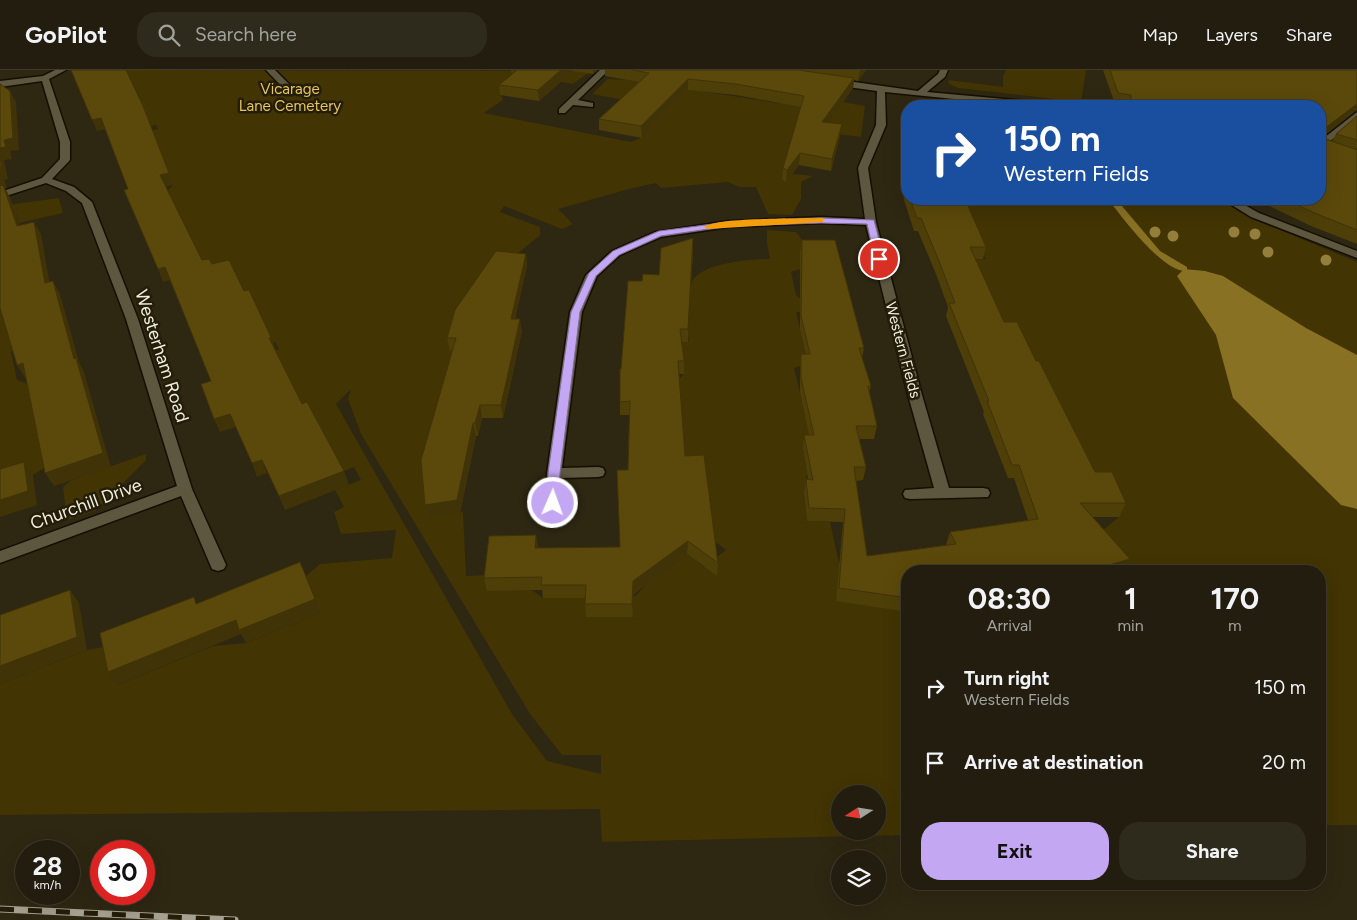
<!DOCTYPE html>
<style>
body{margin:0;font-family:Figtree,sans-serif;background:#2e2a1c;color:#f1f3f6;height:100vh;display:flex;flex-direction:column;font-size:19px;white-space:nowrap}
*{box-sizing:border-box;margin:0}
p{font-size:16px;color:#a2a29e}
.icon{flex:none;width:28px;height:28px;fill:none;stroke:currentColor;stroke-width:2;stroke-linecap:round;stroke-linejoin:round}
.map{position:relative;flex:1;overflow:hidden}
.details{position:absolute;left:901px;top:495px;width:425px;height:325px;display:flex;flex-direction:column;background:#221d0e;border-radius:20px;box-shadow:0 5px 20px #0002,0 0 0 1px #3f3b2e}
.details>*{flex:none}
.top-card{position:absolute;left:901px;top:30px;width:425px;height:105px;border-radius:20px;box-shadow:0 5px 20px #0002,0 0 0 1px #3f3b2e;background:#1a4fa0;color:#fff;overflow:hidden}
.needle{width:32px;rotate:258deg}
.controls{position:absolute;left:831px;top:715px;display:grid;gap:10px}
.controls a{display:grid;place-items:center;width:55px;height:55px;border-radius:50%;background:#221d0e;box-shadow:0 5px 20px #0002,0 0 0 1px #3f3b2e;font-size:25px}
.speed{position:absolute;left:15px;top:770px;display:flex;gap:10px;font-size:25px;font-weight:700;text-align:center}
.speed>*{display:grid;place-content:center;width:65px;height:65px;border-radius:50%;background:#221d0e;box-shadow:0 5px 20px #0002,0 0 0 1px #3f3b2e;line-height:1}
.speed small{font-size:12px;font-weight:400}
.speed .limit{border:8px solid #d22;background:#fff;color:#111}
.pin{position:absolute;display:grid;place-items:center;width:42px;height:42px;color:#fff;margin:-21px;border:2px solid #fff;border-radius:50%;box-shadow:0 1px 5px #0007}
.me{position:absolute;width:55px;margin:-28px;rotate:2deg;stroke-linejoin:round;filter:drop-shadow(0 0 4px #0008)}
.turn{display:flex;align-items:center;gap:18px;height:105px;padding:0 20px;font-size:22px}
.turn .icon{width:65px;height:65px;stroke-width:2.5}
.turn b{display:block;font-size:35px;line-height:42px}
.eta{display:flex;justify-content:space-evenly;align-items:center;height:85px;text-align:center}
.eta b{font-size:30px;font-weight:700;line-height:35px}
.cta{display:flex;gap:10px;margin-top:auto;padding:10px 20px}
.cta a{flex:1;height:58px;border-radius:20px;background:#c4a7f2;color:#111;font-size:20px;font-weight:700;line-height:58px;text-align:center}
.cta a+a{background:#2e2a1c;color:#f1f3f6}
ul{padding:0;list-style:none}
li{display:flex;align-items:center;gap:15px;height:75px;padding:0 20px}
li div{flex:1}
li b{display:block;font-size:19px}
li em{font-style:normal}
header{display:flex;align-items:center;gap:30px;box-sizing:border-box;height:70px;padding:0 25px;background:#221d0e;border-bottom:1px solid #3f3b2e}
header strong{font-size:24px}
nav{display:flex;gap:28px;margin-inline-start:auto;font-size:18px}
.search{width:350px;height:45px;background:#2e2a1c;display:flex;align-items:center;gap:12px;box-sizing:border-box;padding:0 18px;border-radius:20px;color:#a2a29e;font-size:19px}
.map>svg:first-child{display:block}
</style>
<header>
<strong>GoPilot</strong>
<div class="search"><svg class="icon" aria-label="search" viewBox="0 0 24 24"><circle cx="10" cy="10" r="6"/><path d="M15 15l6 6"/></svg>Search here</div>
<nav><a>Map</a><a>Layers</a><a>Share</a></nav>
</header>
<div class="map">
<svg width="1357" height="850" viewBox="0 0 1357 850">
<rect width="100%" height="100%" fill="#2e2712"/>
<!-- green -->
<g fill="#423403" fill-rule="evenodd">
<path d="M 126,0 L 591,1 L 573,14 L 520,5 L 501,25 L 503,30 L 484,43 L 631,72 L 642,67 L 657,36 L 592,24 L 608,9 L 628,10 L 778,33 L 843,32 L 865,36 L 861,67 L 805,60 L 785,103 L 813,106 L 801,112 L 801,129 L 792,145 L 768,144 L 756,117 L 739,117 L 728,112 L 661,118 L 656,113 L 629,119 L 558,139 L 573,154 L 562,159 L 504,136 L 500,142 L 540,157 L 540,165 L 517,184 L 450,280 L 462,281 L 436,413 L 466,412 L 461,425 L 429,448 L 463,442 L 466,506 L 489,505 L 533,521 L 543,528 L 588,528 L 632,547 L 634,527 L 646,515 L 687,484 L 704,497 L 726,480 L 708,466 L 674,386 L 678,310 L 684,304 L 664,272 L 688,272 L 689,267 L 664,237 L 690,238 C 690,231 689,221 691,214 C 698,193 751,189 770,189 L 767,174 L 767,160 L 796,162 L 806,175 L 811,196 L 791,202 L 796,225 L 804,232 L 806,242 L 796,242 L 800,259 L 814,291 L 794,298 L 802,331 L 821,369 L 803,379 L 807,404 L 804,423 L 807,451 L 830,452 L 839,493 L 907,523 L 907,765 L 602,772 L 600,739 L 0,745 L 0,614 L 87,580 L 110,576 L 118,615 L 213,576 L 246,573 L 320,543 L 306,506 L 320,494 L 392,488 L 396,460 L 341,464 L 334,442 L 344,437 L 335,420 L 361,410 L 354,397 L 326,408 L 259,286 L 279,279 L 275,272 L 255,278 L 205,200 L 164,124 L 173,115 L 141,63 L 158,59 L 156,55 L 139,59 ZM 351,319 L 348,329 L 361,364 L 530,644 L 562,685 L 601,685 L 601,704 L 547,691 L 512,644 L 336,334 ZM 840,724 L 878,724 L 878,761 L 840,761 Z"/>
<polygon points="1006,0 1086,0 1081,32 958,18 948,13 949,10 1003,17 1003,6"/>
<polygon points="59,128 63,143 19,153 16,144 0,136"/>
<polygon points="954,129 1218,129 1256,150 1357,192 1357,755 1320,755 1320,501 1122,501 1093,468 1119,447 1066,415 993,265 961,190 986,189"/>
<polygon points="0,235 23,266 11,282 17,310 33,316 65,384 33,405 0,416"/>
<polygon points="146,384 146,390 95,441 67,450 63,417 72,410"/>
</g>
<!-- water -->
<polygon fill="#897123" points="1184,199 1205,201 1223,206 1306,258 1357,285 1357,439 1341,435 1233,328 1216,265 1177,206"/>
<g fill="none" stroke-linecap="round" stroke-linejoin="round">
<!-- stream -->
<path fill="#897123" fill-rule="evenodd" d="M 1108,129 L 1116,129 L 1160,181 L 1187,197 L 1187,201 C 1164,204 1121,146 1108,129 Z"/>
<!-- minor casing -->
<g stroke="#160f00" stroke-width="3">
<g id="minor">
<polygon points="55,0 66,0 49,9 70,72 70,90 52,109 74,117 92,132 138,249 192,419 226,495 224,499 218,501 212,499 181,426 0,493 0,481 177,416 126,249 82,133 66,121 46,113 0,128 0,122 42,108 60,89 60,72 42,11 0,17 0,11 43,6"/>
<polygon points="266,0 275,0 292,17 292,21 286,21"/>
<polygon points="600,0 609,0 578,30 593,33 593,37 573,35 565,43 559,43 559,39"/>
<polygon points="940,0 948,0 945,7 927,22 1049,33 1053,36 1023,36 885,22 886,55 868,98 876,152 922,325 949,418 983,418 988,419 990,423 988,427 910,429 905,428 903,424 905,420 934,418 908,325 866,155 821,153 729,157 661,167 620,185 597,206 582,242 562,398 598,397 603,398 605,402 603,406 598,407 561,408 561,433 558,437 553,438 548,437 545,433 547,403 570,242 586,205 612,181 655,162 729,151 821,147 865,149 858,98 876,55 877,21 833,15 829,12 833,9 918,21 938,4"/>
<polygon points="1357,42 1357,50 1320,79 1320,71"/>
<polygon points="1222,129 1234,129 1259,143 1357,181 1357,188 1251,147"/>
</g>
</g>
<!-- minor -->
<use href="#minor" fill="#5e5740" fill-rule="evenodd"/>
<!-- rail casing -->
<g stroke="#a5a090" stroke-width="7">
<polyline id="rail" points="0,839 235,850"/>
</g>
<!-- rail -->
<use href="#rail" stroke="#241d08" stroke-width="5" stroke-dasharray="14" stroke-linecap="butt"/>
</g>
<!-- trees -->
<g fill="#947e3b">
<circle cx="1155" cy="162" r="5.5"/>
<circle cx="1234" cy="162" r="5.5"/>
<circle cx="1255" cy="164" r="5.5"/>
<circle cx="1173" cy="166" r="5.5"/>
<circle cx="1268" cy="182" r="5.5"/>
<circle cx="1326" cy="190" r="5.5"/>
</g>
<!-- wall -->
<g fill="#4e3f09">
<polygon points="511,0 598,0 593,4 573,1 539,31 500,25 499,15 512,4"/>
<polygon points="605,0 866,0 858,11 854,10 853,18 828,53 840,66 831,101 799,95 786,112 782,110 783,98 801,37 736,25 688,20 642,68 599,60 599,49 639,12 605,6"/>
<polygon points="1103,0 1357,0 1323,68 1332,71 1336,64 1357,46 1357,174 1311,156 1255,129 1320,129 1320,36 1128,36 1128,35 1115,34"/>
<polygon points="908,100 908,129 965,129 986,177 983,189 976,189 1004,252 1036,291 1095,402 1126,433 1119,447 1092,447 908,501 908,542 836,531 843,452 807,451 804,423 806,409 808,409 803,379 804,365 809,365 800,322 800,297 801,284 806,284 800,259 800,183 802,170 864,278 862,289 871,316 869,323 877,356 874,369 859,369 866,397 863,410 856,411 867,486 946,475 950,462 1028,450 1014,408 1008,408 983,344 984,342 946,246 948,237 936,204 918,161 914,161 904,130 903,119 905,107"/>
<polygon points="693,180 688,272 682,272 684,291 684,304 679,304 685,386 718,493 717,506 687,484 634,524 633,547 586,547 585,534 585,528 543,528 542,520 487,521 484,508 538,478 620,477 628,400 629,345 620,345 620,332 621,299 642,211 659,205"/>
<polygon points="526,184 527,196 515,249 522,261 503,348 482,348 478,366 476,366 460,443 429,448 425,435 453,281 450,281 447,268"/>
</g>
<!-- shaded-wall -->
<g fill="#403308">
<polygon points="561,0 573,0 573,1 539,31 538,20"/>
<polygon points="593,0 598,0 593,4"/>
<polygon points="860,0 866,0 858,11"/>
<polygon points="854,8 853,18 821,64 822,52"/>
<polygon points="688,9 688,20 642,68 641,56"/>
<polygon points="10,21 16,32 19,80 10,81 12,89 4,90 8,109 4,110 7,118 5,118 10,127 24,168 0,120 0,78 4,70"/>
<polygon points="1357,34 1357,40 1320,69 1324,59"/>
<polygon points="143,36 173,115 165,117 160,105"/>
<polygon points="101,48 106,59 97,61 92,50"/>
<polygon points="842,54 840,66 831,101 832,89"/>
<polygon points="800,83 799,95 786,112 787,100"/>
<polygon points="34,152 41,164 52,226 45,213"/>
<polygon points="693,168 693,180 688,272 688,259"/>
<polygon points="526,184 527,196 512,261 511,249"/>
<polygon points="165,197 170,210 163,212 158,199"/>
<polygon points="53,211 60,224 79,292 84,302 111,397 54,416 45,403 74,289"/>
<polygon points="520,249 522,261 503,348 501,335"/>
<polygon points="271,267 276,280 274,281 269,268"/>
<polygon points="23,293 31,306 25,308 17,295"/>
<polygon points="480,335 482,348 478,366 475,353"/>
<polygon points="230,344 236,357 220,362 214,349"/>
<polygon points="473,353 476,366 460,443 429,448 425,435"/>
<polygon points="262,390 267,403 257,407 252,393"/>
<polygon points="24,392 33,405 37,435 0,447 0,430"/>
<polygon points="344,401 349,415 285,440 279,426"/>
<polygon points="536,465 539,479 535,478"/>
<polygon points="688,471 687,484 634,524 633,547 632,534 633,511"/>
<polygon points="1130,489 1124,501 1088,501"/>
<polygon points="300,492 321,543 246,573 241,564 118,615 108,602 236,550"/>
<polygon points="70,520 79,533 87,580 0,614 0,596"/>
</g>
<!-- building -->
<g fill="#5b490b" stroke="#403308">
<polygon points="71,0 126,0 143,36 169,103 160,105 202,190 209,189 212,194 229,190 244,221 249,220 271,267 269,268 302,334 307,332 344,401 279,426 262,390 252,393 230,344 214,349 201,314 211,311 165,197 158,199 124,120 128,119 101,48 92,50"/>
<polygon points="512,0 561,0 538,20 499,15 516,1"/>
<polygon points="632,0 798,0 854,8 822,52 842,54 832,89 800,83 787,100 783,98 804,26 736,14 688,9 641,56 599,49 649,3"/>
<polygon points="1110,0 1357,0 1357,34 1324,59 1323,68 1357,80 1357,160 1317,144 1284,129 1320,129 1320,36 1157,36 1153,32 1131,30 1131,25 1118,23"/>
<polygon points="0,14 10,21 13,68 4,70 6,77 0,78"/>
<polygon points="1357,46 1357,70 1336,64"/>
<polygon points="0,87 2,97 0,97"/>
<polygon points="908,100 908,122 905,107"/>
<polygon points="3,115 17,156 34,152 45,213 53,211 74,289 76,288 103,383 45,403 23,293 17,295 0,238 0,116"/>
<polygon points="910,129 965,129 986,177 970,177 1004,252 1017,252 1036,291 1039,291 1095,402 1112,402 1126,433 1080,433 1130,489 1088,501 908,501 908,528 839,518 845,439 809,438 806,409 813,410 804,365 814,365 801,308 801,284 810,284 801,246 802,170 835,170 864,278 859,278 871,316 868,316 877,356 856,356 866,397 854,397 867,486 956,474 950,462 1038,449 1019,395 1012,395 987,331 989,331 949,233 955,233 939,191 921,148 917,148"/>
<polygon points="693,168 688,259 680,259 684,291 678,291 685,386 704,385 718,493 688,471 633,511 632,534 585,534 586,515 541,515 542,507 484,508 489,466 536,465 535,478 620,477 617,400 628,400 630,331 620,332 620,299 621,299 628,211 642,211 643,204 659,205 661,178"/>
<polygon points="496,181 526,184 511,249 520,249 501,335 480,335 475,353 473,353 457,430 425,435 421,390 456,268 447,268 455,240"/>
<polygon points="24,392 28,421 0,430 0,399"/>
<polygon points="300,492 315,529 239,560 236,550 108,602 100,563 194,527 196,534"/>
<polygon points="70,520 77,567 0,596 0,545"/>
</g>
<!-- route -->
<polygon fill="#c4a7f2" stroke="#7f6d9d" points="821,148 874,150 884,189 879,192 875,189 867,154 821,153 729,156 661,166 619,185 596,206 580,242 560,403 558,433 553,437 549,436 547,433 548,403 571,242 589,203 613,181 659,161 729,152"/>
<!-- slow -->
<path fill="#f59e0b" d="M 820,148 L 823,148 L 823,152 L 708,159 L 704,157 C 717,147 799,149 820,148 Z"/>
<g text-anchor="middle" stroke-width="5" stroke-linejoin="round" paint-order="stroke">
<!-- far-park labels -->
<g font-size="15" fill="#e7c55d" stroke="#241d08">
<text x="290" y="24">Vicarage<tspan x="290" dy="17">Lane Cemetery</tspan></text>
</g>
<!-- far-street labels -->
<g font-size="15" fill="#f1ede0" stroke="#241d08">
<text transform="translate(903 280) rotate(75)" y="5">Western Fields</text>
</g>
<!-- street labels -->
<g font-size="18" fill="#f1ede0" stroke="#241d08">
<text transform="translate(162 286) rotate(72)" y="6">Westerham Road</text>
<text transform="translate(86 434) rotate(-20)" y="6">Churchill Drive</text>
</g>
</g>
</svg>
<div class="controls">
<a><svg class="needle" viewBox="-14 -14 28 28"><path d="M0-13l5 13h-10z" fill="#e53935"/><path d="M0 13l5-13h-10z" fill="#a2a29e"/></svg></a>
<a><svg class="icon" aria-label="layers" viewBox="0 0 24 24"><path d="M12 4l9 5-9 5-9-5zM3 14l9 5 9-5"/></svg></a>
</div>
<div class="speed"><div>28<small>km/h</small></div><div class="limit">30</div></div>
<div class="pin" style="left:879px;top:189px;background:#d93025"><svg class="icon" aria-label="arrive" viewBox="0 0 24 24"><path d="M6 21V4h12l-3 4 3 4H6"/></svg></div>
<svg class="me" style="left:553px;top:433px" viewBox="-20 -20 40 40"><circle r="17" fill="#c4a7f2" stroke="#fff" stroke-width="3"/><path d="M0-11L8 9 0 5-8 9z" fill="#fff"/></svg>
<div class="top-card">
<div class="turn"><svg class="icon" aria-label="right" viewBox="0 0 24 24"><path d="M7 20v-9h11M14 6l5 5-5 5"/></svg><div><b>150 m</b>Western Fields</div></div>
</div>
<section class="details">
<div class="eta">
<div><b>08:30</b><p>Arrival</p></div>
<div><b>1</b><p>min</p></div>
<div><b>170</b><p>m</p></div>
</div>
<ul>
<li><svg class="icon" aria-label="right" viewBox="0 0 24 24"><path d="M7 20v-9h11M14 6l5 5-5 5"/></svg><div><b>Turn right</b><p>Western Fields</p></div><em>150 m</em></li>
<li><svg class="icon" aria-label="arrive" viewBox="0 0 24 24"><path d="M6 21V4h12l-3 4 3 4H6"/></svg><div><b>Arrive at destination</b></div><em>20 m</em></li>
</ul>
<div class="cta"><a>Exit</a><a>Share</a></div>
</section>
</div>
